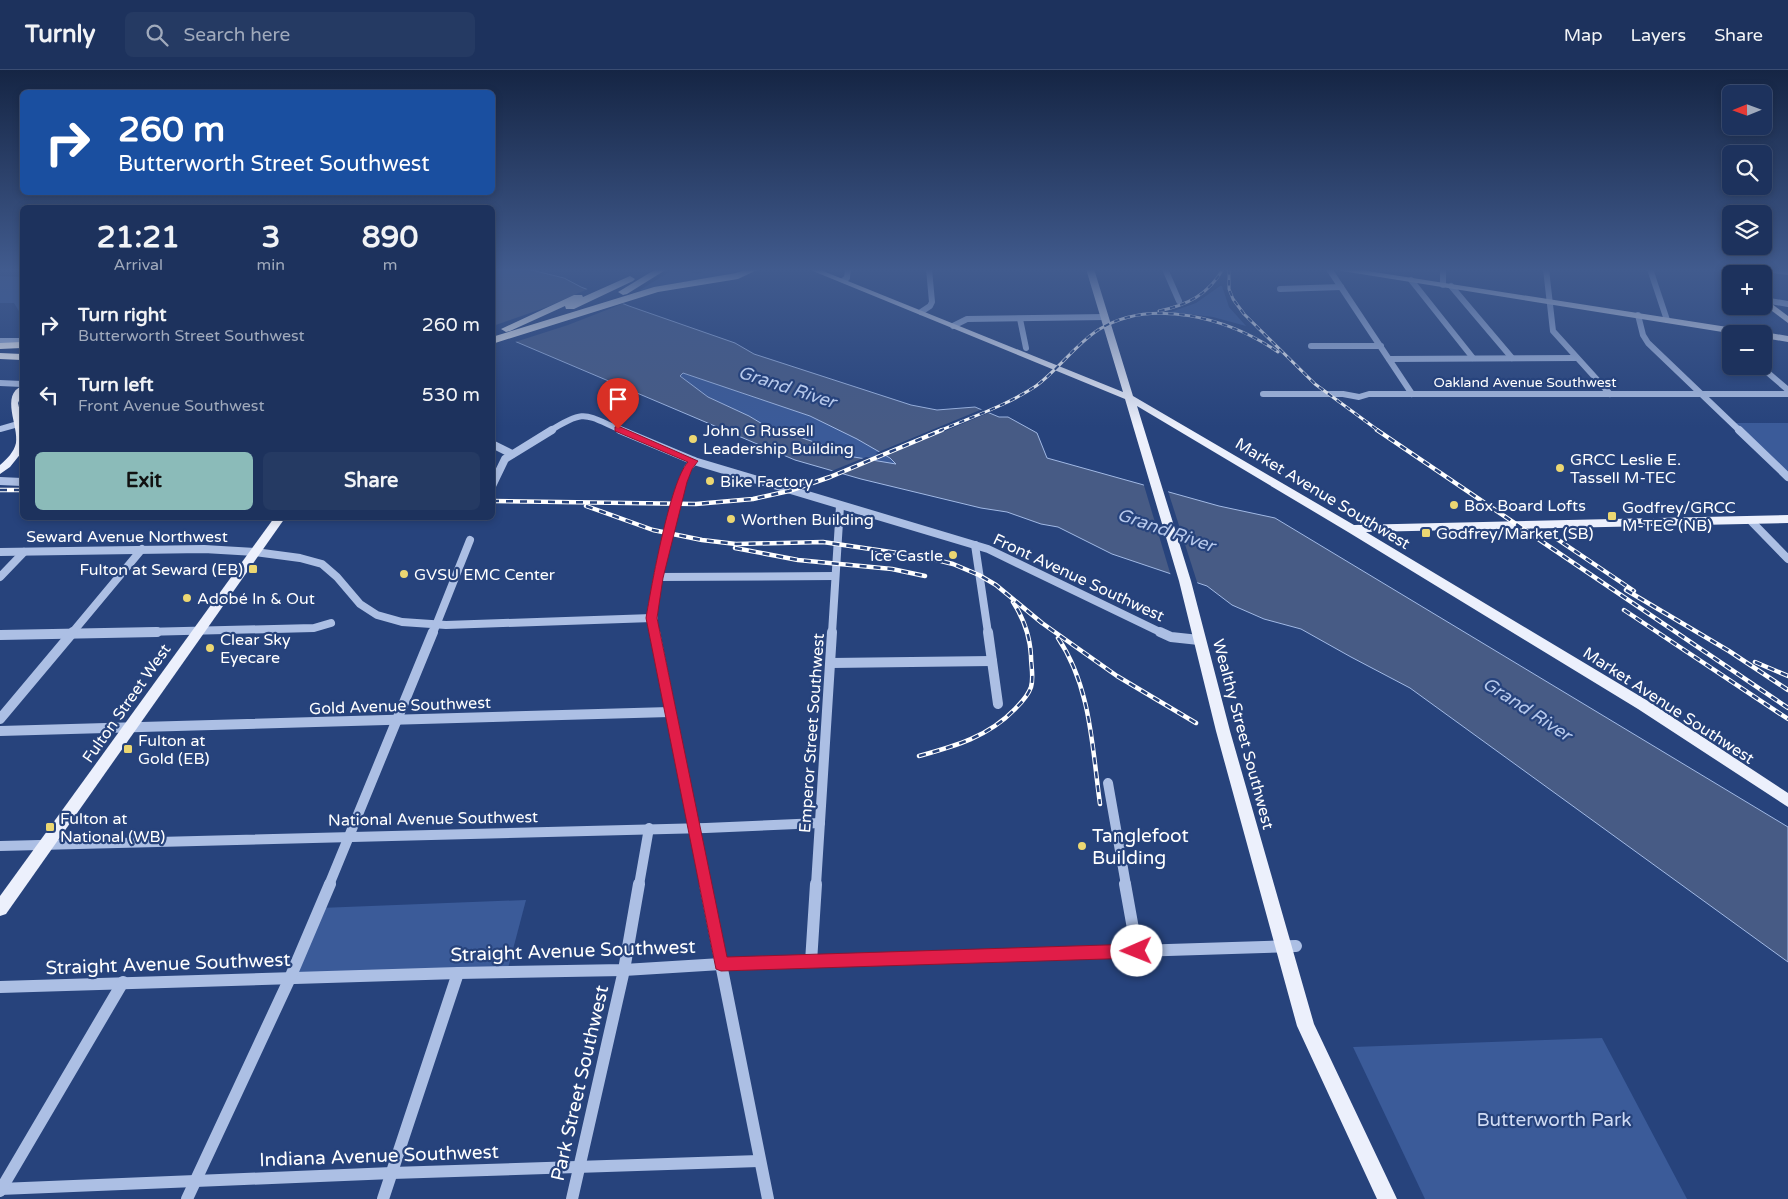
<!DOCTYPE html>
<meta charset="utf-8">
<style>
body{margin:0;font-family:"Varela Round",sans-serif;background:#253a63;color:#f1f3f6;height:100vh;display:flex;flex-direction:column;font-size:19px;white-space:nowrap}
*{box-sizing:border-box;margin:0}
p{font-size:16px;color:#a0aabc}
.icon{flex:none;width:28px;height:28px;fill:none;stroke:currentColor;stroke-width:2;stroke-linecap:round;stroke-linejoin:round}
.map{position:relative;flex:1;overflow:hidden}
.side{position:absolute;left:20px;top:135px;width:475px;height:315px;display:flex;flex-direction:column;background:#1d325d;border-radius:8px;box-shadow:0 2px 8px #0003,0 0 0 1px #3b4d72}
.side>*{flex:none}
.banner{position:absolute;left:20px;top:20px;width:475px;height:105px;border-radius:8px;box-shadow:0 2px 8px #0003,0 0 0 1px #3b4d72;background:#1a4fa0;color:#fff;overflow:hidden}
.needle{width:32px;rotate:269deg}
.fabs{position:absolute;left:1722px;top:15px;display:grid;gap:10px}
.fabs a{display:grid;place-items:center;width:50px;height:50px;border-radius:8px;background:#1d325d;box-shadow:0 2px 8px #0003,0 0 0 1px #3b4d72;font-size:25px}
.pin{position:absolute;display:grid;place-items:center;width:42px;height:42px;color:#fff;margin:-51px -21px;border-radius:50% 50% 50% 0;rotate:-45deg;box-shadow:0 0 5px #0007}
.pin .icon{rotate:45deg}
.me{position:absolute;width:55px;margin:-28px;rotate:269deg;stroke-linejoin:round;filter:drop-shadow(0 0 4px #0008)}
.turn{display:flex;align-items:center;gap:18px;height:105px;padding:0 15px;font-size:22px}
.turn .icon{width:65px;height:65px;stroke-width:2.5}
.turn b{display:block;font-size:35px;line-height:42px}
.eta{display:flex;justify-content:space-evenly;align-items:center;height:85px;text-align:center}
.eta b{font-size:30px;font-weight:700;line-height:35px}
.primary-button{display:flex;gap:10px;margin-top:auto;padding:10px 15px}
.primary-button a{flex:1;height:58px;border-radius:8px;background:#8bbbb9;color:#111;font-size:20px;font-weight:700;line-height:58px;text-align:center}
.primary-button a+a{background:#253a63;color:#f1f3f6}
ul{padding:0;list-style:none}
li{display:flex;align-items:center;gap:15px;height:70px;padding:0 15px}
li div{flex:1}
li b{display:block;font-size:19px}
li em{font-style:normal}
header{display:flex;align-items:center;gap:30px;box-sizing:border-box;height:70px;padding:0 25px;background:#1d325d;border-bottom:1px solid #3b4d72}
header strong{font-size:24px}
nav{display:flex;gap:28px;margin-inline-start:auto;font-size:18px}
.search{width:350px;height:45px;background:#253a63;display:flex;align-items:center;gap:12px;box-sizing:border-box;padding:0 18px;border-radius:8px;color:#a0aabc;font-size:19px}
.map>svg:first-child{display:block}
</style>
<header>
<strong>Turnly</strong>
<div class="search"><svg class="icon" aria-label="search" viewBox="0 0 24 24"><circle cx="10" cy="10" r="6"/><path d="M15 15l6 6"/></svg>Search here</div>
<nav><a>Map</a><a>Layers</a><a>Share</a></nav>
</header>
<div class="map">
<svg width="1788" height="1129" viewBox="0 0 1788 1129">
<rect width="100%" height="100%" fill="#27437c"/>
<!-- green -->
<g fill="#3b5b99">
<polygon points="674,199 691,199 688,201 697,204 709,200 710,202 727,199 749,199 718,207 672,214 642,222 640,220"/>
<polygon points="0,206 22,207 22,242 20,243 14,233 0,233"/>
<polygon points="1220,216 1222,216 1229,237 1246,256 1213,247 1171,242 1196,233"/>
<polygon points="683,303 810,346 857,369 890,388 897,395 848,386 817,373 764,355 749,346 708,327 679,306"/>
<polygon points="1731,353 1788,353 1788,407"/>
<polygon points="526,830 507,902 290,908 320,838"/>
<polygon points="1602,968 1687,1129 1425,1129 1353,977"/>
</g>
<!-- water -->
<path fill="#475b85" stroke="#a1b9e5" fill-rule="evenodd" d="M 493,199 L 527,199 L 564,208 L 581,217 L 629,236 L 735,273 L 754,284 L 911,335 L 937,340 L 975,337 L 999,347 L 1008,347 L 1037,363 L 1047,388 L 1219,436 L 1275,448 L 1788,757 L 1788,892 L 1410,618 L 1351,587 L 1301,559 L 1264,549 L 1232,535 L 1207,516 L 1112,484 L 1058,457 L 1041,454 L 1007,442 L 981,438 L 861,409 L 795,390 L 493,262 ZM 683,303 L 810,346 L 857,369 L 890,388 L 896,394 L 848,386 L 817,373 L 764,355 L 749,346 L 708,327 L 680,306 Z"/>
<!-- pier -->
<g fill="#27437c">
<polygon points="590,218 627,232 568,255 512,273 492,265 493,256 547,237"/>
<polygon points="985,338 993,341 883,387 876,383"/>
<polygon points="866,387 878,389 839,405 829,402"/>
<polygon points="1143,412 1167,418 1198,515 1171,506"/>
</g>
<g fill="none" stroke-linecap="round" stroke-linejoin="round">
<!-- minor-far3 -->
<g stroke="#acbfe4" stroke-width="6">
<polyline points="1165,199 1179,231"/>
<polyline points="1329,199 1412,324"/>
<polyline points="1443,199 1443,215"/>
<polyline points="1546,199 1553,261 1610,324"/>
<polyline points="1650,199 1667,250"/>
<polyline points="1767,199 1788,202"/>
<polyline points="844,210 847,208 848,199"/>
<polyline points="1411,210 1473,288"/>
<polyline points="1451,216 1512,288"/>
<polyline points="1280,219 1341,217"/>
<polyline points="1764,230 1788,234"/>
<polyline points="921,242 930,236 932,232 929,199"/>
<polyline points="1638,245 1643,265 1648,273 1740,361"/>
<polyline points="1020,249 1026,278"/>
<polyline points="953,256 967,249 1105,247"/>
<polyline points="0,271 22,271"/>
<polyline points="1311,276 1381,276"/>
<polyline points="1389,289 1576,288"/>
<polyline points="1760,296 1788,320"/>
<polyline points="0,313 22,314"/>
<polyline points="1263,324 1343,324 1359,327 1369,324 1788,324"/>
<polyline points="0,359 18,354"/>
<path d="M 550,361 C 586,338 585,345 623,361"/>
</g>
<!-- minor-far2 -->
<g stroke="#acbfe4" stroke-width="8">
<polyline points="620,360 694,391 988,479 1162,563"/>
<polyline points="1739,360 1788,407"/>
<polyline points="492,374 512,384"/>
<polyline points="0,411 22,412"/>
<polyline points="492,416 505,389 552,360"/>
<polyline points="1751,451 1788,489"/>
<polyline points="975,475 988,563"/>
<polyline points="0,482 204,479 255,482 300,488 322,494 337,507 360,534 377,545 402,552 446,555 652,548"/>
<polyline points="0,507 24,482"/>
<polyline points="658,507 835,506"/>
<polyline points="72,563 142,479"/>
<polyline points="101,563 314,558 331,553"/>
<polyline points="433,563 470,470"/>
<path d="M 655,563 C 647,523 672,453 682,412 L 688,398 L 694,391"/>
<polyline points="832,563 840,436"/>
</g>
<!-- minor-far1 -->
<g stroke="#acbfe4" stroke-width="10">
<polyline points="655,562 705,815"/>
<polyline points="988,562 998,634"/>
<polyline points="1160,562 1171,567 1199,570"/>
<polyline points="0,565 157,562"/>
<polyline points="831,593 992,591"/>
<polyline points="0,649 73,562"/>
<polyline points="0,661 670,642"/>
<polyline points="1108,713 1126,815"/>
<polyline points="0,776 706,758 820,753"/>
<polyline points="329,815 433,562"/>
<polyline points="639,815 649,758"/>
<polyline points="816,815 832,562"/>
</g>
<!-- minor -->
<g stroke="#acbfe4" stroke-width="12">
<polyline points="705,814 768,1129"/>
<polyline points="1125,814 1137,881"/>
<polyline points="811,892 816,814"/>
<polyline points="0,917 458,903 624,900 721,894 1296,876"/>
<polyline points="0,1119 392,1103 759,1091"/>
<polyline points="0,1121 123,912"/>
<polyline points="187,1129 290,908 330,814"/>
<polyline points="383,1129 458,903"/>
<polyline points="572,1129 624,900 639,814"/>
</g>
<!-- major -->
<g fill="#ecf0fc" fill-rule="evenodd">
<polygon points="808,199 818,199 1123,322 1086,199 1094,199 1133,326 1354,455 1788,445 1788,453 1366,462 1648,631 1788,723 1788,737 1638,639 1348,462 1137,336 1191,511 1230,661 1314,954 1397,1129 1377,1129 1297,956 1216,661 1179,511 1125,329"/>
<polygon points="1338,199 1355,199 1753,261 1757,264 1735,264 1342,201"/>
<polygon points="1720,199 1728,199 1734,204 1731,204 1731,207"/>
<polygon points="1764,228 1788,246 1788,253 1764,235"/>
<polygon points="1764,262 1788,266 1788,272 1764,268 1764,264 1760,264"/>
<path d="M 22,316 L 22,324 L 18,333 L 22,351 L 22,382 L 10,397 L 0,404 L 0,395 C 7,389 14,382 16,373 C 19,356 0,325 22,316 Z"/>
<polygon points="274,448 285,448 6,844 0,846 0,826"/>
</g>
<!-- highway -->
<g fill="#fff" fill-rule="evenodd">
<polygon points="656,199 667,199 627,224 623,225 618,222"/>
<polygon points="747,199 759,199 738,209 658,222 492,274 492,267 654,217 736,203"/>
<polygon points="630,206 635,209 633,211 574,239 566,239 565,236 510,261 506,262 501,259 574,225 582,225 583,227"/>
<polygon points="22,272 22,278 0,279 0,273"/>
<polygon points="0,283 22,284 22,290 0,289"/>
</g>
<!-- rail-far1 casing -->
<g stroke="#fff" stroke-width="3">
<g id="rail-far1">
<polyline points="1229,199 1229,219 1233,229 1244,244 1315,314 1379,361"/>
<path d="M 1159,241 C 1187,235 1208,225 1223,199"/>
<path d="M 939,361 C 971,347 1006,336 1036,316 C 1058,300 1075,275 1098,260 C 1152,226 1230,249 1278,282"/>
</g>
</g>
<!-- rail casing -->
<g stroke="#fff" stroke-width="4.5">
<g id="rail">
<polyline points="1377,360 1788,638"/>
<polyline points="0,420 22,420"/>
<polyline points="492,431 696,434 753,429 789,421 830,407 942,360"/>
<polyline points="586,436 653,460 702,470 736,474 823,472 925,487 953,494 979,505 996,515 1042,553 1117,606 1196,653"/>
<polyline points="1551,465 1634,521"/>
<polyline points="735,478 798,490 892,499 925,506"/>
<polyline points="1626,520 1729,581 1788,620"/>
<polyline points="1624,540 1788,649"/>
<path d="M 1058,568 C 1091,617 1092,677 1100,734"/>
<polyline points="1755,592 1788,606"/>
<path d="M 919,686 C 955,676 988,667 1015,639 C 1021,633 1028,626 1031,617 C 1034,607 1031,597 1031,586 C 1030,566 1024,549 1013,532"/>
</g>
</g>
<!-- rail-far1 -->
<use href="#rail-far1" stroke="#27437c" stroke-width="2" stroke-dasharray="5.5" stroke-linecap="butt"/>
<!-- rail -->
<use href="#rail" stroke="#27437c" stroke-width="2.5" stroke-dasharray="7" stroke-linecap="butt"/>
</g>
<!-- sky -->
<linearGradient id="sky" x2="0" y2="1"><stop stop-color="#152544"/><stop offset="0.56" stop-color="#415b8e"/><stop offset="1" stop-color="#415b8e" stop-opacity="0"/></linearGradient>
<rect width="1788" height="357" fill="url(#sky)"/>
<!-- route -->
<path fill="#e11d48" stroke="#92132f" d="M 618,356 L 698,391 L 692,399 L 687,412 L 663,508 L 657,548 L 727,887 L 1137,874 L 1143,876 L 1145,881 L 1143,886 L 1137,888 L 721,901 L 716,899 L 646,548 C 651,518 670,411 688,392 L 615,361 L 615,357 Z"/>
<!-- markers -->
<g fill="#ecd772" stroke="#27437c" stroke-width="2">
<circle cx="693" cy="369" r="5"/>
<circle cx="1560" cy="398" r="5"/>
<circle cx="710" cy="411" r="5"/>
<circle cx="1454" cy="435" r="5"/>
<rect x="1607" y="441" width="10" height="10" rx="2.5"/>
<circle cx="731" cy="449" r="5"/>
<rect x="1421" y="458" width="10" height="10" rx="2.5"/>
<circle cx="953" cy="485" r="5"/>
<rect x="248" y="494" width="10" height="10" rx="2.5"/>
<circle cx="404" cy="504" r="5"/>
<circle cx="187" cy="528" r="5"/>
<circle cx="210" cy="578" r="5"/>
<rect x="123" y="674" width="10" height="10" rx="2.5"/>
<rect x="45" y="752" width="10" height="10" rx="2.5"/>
<circle cx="1082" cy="776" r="5"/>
</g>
<g text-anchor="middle" stroke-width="4.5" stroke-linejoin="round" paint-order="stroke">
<!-- far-street labels -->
<g font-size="14" fill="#fff" stroke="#27437c">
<text x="1525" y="317">Oakland Avenue Southwest</text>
</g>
<!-- poi labels -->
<g font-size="16" fill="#fff" stroke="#27437c" text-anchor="start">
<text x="703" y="366">John G Russell<tspan x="703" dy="18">Leadership Building</tspan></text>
<text x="1570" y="395">GRCC Leslie E.<tspan x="1570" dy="18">Tassell M-TEC</tspan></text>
<text x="720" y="417">Bike Factory</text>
<text x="1464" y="441">Box Board Lofts</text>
<text x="1622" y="443">Godfrey/GRCC<tspan x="1622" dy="18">M-TEC (NB)</tspan></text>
<text x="741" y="455">Worthen Building</text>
<text x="1436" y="469">Godfrey/Market (SB)</text>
<text x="943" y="491" text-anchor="end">Ice Castle</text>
<text x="243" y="505" text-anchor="end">Fulton at Seward (EB)</text>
<text x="414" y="510">GVSU EMC Center</text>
<text x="197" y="534">Adobé In &amp; Out</text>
<text x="220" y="575">Clear Sky<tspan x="220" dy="18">Eyecare</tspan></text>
<text x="138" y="676">Fulton at<tspan x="138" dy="18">Gold (EB)</tspan></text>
<text x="60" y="754">Fulton at<tspan x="60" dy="18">National (WB)</tspan></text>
</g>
<!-- street labels -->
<g font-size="16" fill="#fff" stroke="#27437c">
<text transform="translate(1323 423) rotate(31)" y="6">Market Avenue Southwest</text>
<text x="127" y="472">Seward Avenue Northwest</text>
<text transform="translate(1079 507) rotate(25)" y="6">Front Avenue Southwest</text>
<text transform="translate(126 633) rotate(-55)" y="6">Fulton Street West</text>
<text transform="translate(400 635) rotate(-2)" y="6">Gold Avenue Southwest</text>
<text transform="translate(1669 635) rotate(33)" y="6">Market Avenue Southwest</text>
<text transform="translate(811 663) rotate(-86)" y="6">Emperor Street Southwest</text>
<text transform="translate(1244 664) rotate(75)" y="6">Wealthy Street Southwest</text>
<text transform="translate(433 748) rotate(-1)" y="6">National Avenue Southwest</text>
</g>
<!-- water labels -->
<g font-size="18" font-style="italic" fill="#b7c9ec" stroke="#27437c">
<text transform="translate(787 317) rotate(18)" y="6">Grand River</text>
<text transform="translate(1166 460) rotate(19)" y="6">Grand River</text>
<text transform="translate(1527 639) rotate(33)" y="6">Grand River</text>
</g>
<!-- near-poi labels -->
<g font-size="19" fill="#fff" stroke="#27437c" text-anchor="start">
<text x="1092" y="772">Tanglefoot<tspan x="1092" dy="22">Building</tspan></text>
</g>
<!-- near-street labels -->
<g font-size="19" fill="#fff" stroke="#27437c">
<text transform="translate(573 880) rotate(-2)" y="7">Straight Avenue Southwest</text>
<text transform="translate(168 893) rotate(-2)" y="7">Straight Avenue Southwest</text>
<text transform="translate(579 1013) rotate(-77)" y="7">Park Street Southwest</text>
<text transform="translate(379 1085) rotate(-2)" y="7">Indiana Avenue Southwest</text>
</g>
<!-- near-park labels -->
<g font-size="19" fill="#cfdbf4" stroke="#27437c">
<text x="1554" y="1056">Butterworth Park</text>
</g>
</g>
</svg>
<div class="fabs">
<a><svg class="needle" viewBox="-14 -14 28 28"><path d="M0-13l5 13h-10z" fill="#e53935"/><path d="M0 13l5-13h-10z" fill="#a0aabc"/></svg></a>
<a><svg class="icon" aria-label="search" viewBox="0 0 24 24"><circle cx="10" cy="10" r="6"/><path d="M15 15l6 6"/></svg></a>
<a><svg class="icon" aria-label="layers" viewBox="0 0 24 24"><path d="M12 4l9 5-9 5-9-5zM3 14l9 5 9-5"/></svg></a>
<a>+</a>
<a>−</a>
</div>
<div class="pin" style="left:618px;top:359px;background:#d93025"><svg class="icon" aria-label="arrive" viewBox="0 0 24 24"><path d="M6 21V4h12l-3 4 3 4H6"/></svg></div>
<svg class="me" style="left:1137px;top:881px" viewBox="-20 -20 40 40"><circle r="19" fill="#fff"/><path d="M0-13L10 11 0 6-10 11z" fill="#e11d48"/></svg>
<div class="banner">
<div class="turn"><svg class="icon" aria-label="right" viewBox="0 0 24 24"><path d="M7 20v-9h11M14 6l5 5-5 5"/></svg><div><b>260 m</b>Butterworth Street Southwest</div></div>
</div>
<section class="side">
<div class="eta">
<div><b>21:21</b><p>Arrival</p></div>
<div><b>3</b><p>min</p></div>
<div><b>890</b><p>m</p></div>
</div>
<ul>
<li><svg class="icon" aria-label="right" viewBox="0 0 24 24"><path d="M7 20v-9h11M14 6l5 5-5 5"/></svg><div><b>Turn right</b><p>Butterworth Street Southwest</p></div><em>260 m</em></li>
<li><svg class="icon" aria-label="left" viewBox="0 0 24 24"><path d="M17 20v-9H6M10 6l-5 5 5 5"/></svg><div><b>Turn left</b><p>Front Avenue Southwest</p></div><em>530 m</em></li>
</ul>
<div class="primary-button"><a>Exit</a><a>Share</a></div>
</section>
</div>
